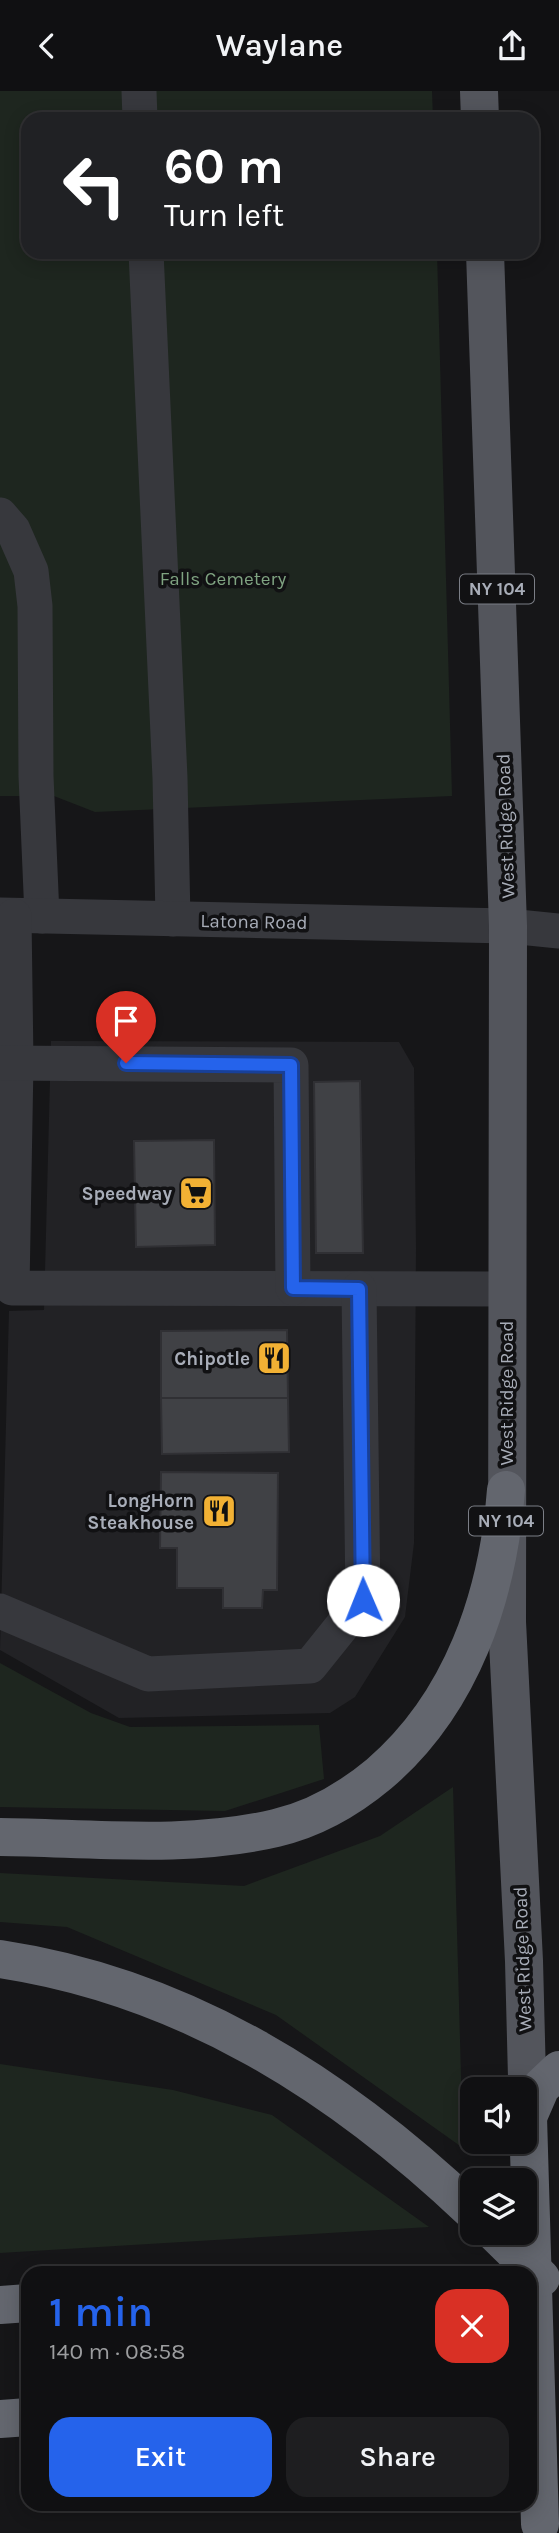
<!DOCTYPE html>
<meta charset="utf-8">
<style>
body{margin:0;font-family:Karla,sans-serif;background:#1e1e20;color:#f1f3f6;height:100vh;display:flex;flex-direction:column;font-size:26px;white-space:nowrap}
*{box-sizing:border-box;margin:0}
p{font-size:23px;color:#9c9d9f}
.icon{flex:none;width:38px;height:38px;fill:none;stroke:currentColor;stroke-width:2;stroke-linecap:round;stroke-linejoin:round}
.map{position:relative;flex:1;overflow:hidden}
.drawer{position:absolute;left:21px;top:2175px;width:516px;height:245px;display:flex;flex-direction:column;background:#101012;border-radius:21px;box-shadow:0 4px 18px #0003,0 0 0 2px #303032}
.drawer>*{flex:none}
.hud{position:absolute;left:21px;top:21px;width:518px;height:147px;border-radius:21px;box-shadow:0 4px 18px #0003,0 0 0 2px #303032;background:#202124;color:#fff;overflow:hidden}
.tools{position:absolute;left:460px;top:1986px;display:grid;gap:14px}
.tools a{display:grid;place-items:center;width:77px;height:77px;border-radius:14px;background:#101012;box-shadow:0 4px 18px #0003,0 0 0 2px #303032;font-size:35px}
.pin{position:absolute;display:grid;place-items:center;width:60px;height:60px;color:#fff;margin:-72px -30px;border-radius:50% 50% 50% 0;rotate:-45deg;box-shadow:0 0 7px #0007}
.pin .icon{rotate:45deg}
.me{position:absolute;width:77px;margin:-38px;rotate:359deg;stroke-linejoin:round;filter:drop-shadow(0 0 5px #0008)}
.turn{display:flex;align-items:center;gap:24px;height:147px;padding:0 28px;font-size:32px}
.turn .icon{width:91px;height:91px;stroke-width:2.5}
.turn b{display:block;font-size:49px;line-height:60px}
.round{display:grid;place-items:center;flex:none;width:74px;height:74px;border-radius:21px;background:#1e1e20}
.summary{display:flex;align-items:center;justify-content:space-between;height:119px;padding:0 28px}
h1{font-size:42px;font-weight:600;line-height:52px;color:#2563eb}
.button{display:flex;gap:14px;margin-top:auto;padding:14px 28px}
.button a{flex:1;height:80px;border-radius:21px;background:#2563eb;color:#fff;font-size:28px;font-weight:600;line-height:80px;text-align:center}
.button a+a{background:#1e1e20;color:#f1f3f6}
header{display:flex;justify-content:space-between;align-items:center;height:91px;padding:0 28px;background:#101012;font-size:32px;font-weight:600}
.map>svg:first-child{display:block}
</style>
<header><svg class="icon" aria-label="back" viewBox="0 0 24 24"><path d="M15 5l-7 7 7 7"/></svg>Waylane<svg class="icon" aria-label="share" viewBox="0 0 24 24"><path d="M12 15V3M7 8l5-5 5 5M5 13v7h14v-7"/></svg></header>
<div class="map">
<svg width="559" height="2442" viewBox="0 0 559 2442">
<rect width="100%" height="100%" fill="#161618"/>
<!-- built -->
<polygon fill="#222225" points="51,950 399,951 414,977 416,1157 414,1452 405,1526 355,1606 330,1622 119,1627 0,1559 9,1220 44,1219"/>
<!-- green -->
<g fill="#1e261f">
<polygon points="0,0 432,0 433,28 28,28 28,161 437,161 452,705 95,721 54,705 0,705"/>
<polygon points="0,1572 91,1622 130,1636 319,1634 324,1688 225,1720 0,1716"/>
<polygon points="453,1696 463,2057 276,1924 67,1836 0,1831 0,1782 244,1795 380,1745"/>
<polygon points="0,1973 173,1999 272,2024 429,2136 0,2162"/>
</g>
<!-- building -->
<g fill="#404145" stroke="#303034" stroke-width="2">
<polygon points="360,990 363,1162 316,1162 314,991"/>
<polygon points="214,1049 215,1154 136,1156 134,1050"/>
<polygon points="287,1239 288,1307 161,1307 161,1240"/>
<polygon points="161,1307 288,1307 289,1361 162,1363"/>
<polygon points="161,1381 278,1382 277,1499 263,1499 262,1517 223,1517 223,1497 177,1497 177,1457 160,1457"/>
</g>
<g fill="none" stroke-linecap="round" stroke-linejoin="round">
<!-- minor -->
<g stroke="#37383d" stroke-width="35">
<polyline points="139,0 140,28"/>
<polyline points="146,161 170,687 173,828"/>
<polyline points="0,424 13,439 31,480 35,515 36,685 42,825"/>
<polyline points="0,824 508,835 559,840"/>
<polyline points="14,825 16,972 12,1197 507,1198"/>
<polyline points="0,972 291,974 293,1197"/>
<polyline points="0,1520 148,1583 310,1575 363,1509 359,1198"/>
</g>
<!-- major -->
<g stroke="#53555c" stroke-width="38">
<polyline points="479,0 480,28"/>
<polyline points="485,161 508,835 507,1531 524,1870 528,2026"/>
</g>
<!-- highway -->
<g stroke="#63666e" stroke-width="38">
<path d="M 0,1746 C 91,1747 187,1758 276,1737 C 315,1728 349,1708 379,1683 C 462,1612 498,1505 506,1399"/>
<path d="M 0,1868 C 185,1896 338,1993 472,2120"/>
<polyline points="528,2026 541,1996 559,1979"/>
<polyline points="0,2214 28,2212"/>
<polyline points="0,2328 28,2326"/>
</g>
<!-- highway-bridge -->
<g stroke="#63666e" stroke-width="38">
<polyline points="528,2026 540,2433"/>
<polyline points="495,2142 541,2187"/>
</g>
</g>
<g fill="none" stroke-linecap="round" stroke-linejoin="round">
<!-- route casing -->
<g stroke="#184099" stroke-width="18">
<polyline id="route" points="126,972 291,974 293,1197 359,1198 363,1509"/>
</g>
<!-- route -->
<use href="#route" stroke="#2563eb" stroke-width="12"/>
</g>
<!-- icons -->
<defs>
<g id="supermarket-square" transform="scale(1.75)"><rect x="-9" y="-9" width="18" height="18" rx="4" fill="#f2b134" stroke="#111113"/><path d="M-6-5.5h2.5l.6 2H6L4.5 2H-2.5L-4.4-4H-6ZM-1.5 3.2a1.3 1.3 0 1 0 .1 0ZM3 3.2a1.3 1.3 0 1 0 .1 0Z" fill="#111"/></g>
<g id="restaurant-square" transform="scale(1.75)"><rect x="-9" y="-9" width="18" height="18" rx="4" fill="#f2b134" stroke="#111113"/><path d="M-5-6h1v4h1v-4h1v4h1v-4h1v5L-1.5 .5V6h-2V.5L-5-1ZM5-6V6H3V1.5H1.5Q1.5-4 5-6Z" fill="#111"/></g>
</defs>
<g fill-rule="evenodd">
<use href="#supermarket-square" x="196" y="1102"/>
<use href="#restaurant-square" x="274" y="1267"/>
<use href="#restaurant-square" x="219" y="1420"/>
</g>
<g text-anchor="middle" stroke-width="7" stroke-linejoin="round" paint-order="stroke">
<!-- shield labels -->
<g fill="#111113" stroke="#7b7e86" stroke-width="2">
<rect x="460" y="483.5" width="74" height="29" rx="5"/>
<rect x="469" y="1415.5" width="74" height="29" rx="5"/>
</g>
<g font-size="18" font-weight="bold" fill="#a8adb8">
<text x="497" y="504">NY 104</text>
<text x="506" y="1436">NY 104</text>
</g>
<!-- park labels -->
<g font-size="19" fill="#7fa381" stroke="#111113">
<text x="223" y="494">Falls Cemetery</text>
</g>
<!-- street labels -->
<g font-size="19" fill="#a8adb8" stroke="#111113">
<text transform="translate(505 735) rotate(-92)" y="7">West Ridge Road</text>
<text transform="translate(254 830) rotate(1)" y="7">Latona Road</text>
<text transform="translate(506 1302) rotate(-90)" y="7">West Ridge Road</text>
<text transform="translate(522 1868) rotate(-92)" y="7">West Ridge Road</text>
</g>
<!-- poi labels -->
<g font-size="19" font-weight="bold" fill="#a8adb8" stroke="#111113" text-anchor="end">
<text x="172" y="1109">Speedway</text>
<text x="250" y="1274">Chipotle</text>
<text x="194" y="1416">LongHorn<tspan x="194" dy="22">Steakhouse</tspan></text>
</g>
</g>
</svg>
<div class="tools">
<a><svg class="icon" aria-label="sound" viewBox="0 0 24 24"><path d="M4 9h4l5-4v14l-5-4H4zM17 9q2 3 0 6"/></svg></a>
<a><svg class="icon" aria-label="layers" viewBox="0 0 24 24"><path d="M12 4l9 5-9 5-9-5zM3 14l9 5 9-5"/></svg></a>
</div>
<div class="pin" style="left:126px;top:972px;background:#d93025"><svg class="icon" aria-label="arrive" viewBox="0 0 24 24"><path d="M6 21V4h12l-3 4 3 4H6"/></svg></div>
<svg class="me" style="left:363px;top:1509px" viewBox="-20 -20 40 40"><circle r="19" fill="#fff"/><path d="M0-13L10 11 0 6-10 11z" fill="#2563eb"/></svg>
<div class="hud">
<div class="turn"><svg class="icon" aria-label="left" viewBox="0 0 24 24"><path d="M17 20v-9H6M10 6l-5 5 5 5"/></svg><div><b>60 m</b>Turn left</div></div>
</div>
<section class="drawer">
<div class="summary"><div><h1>1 min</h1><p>140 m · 08:58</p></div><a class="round" style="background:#d93025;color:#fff"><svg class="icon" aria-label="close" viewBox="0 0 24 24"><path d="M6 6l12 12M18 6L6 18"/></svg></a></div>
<div class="button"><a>Exit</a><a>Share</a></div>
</section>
</div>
